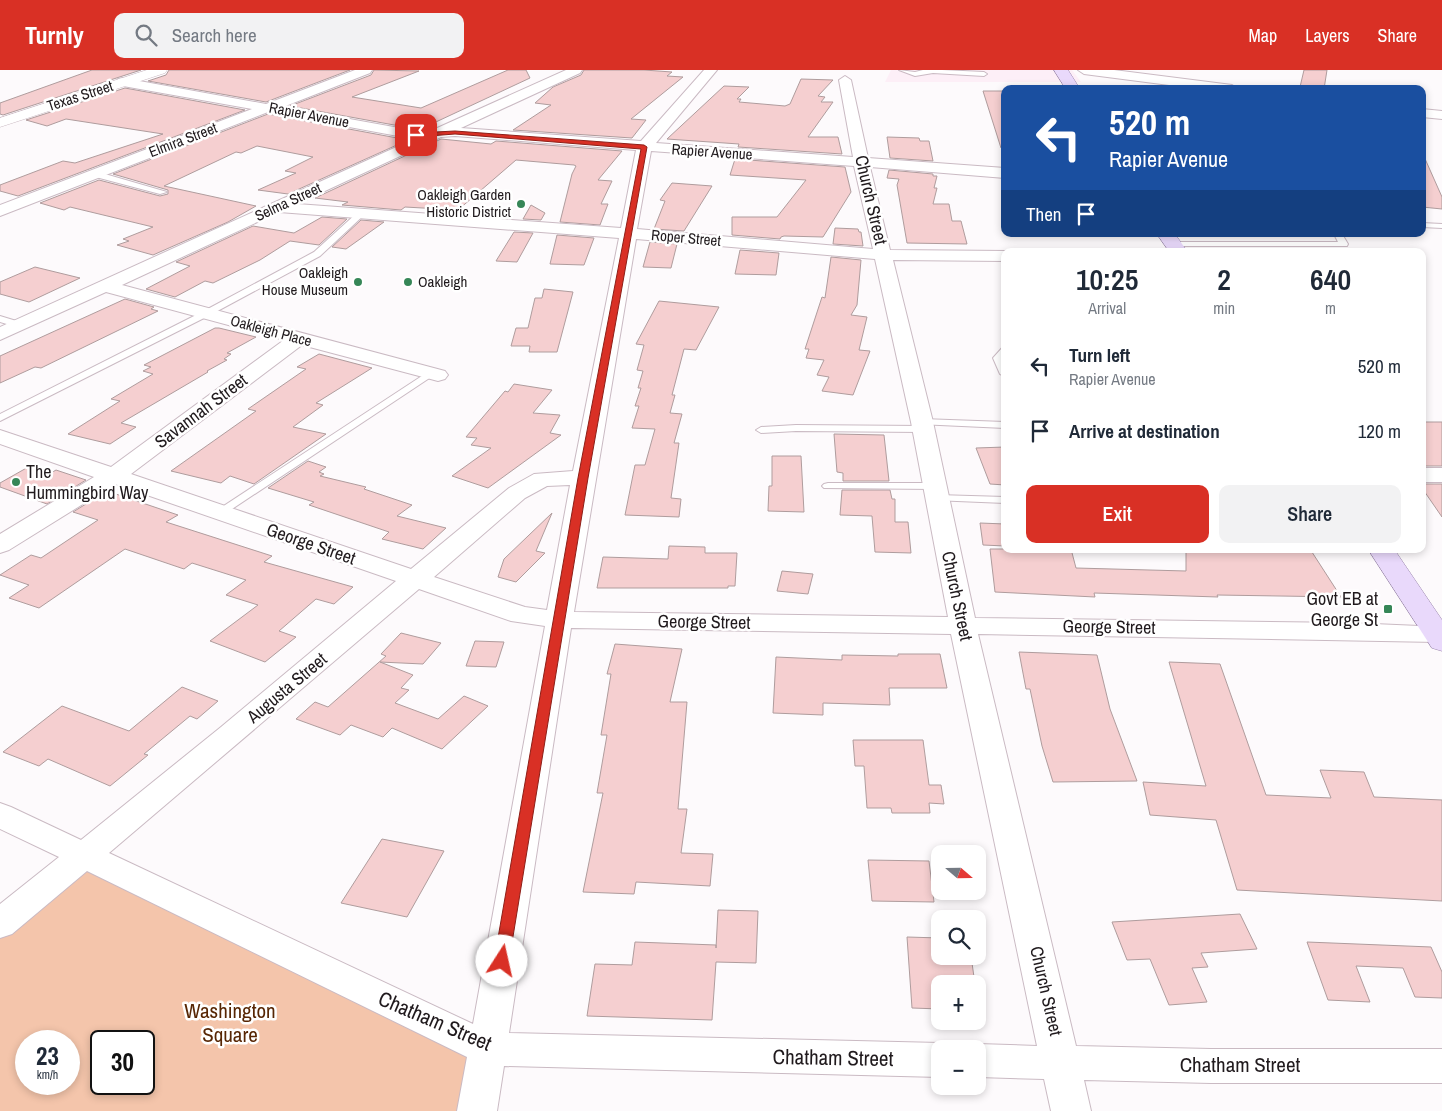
<!DOCTYPE html>
<meta charset="utf-8">
<style>
body{margin:0;font-family:"Archivo Narrow",sans-serif;background:#f2f2f3;color:#1f2937;height:100vh;display:flex;flex-direction:column;font-size:19px;white-space:nowrap}
*{box-sizing:border-box;margin:0}
p{font-size:16px;color:#747a83}
.icon{flex:none;width:28px;height:28px;fill:none;stroke:currentColor;stroke-width:2;stroke-linecap:round;stroke-linejoin:round}
.map{position:relative;flex:1;overflow:hidden}
.panel{position:absolute;left:1001px;top:178px;width:425px;height:305px;display:flex;flex-direction:column;background:#fff;border-radius:10px;box-shadow:0 2px 8px #0003}
.panel>*{flex:none}
.hud{position:absolute;left:1001px;top:15px;width:425px;height:152px;border-radius:10px;box-shadow:0 2px 8px #0003;background:#1a4fa0;color:#fff;overflow:hidden}
.needle{width:32px;rotate:110deg}
.fabs{position:absolute;left:931px;top:775px;display:grid;gap:10px}
.fabs a{display:grid;place-items:center;width:55px;height:55px;border-radius:10px;background:#fff;box-shadow:0 2px 8px #0003;font-size:25px}
.speed{position:absolute;left:15px;top:960px;display:flex;gap:10px;font-size:25px;font-weight:700;text-align:center}
.speed>*{display:grid;place-content:center;width:65px;height:65px;border-radius:50%;background:#fff;box-shadow:0 2px 8px #0003;line-height:1}
.speed small{font-size:12px;font-weight:400}
.speed .limit{border:2px solid #111;border-radius:8px;background:#fff;color:#111}
.pin{position:absolute;display:grid;place-items:center;width:42px;height:42px;color:#fff;margin:-21px;border-radius:10px;box-shadow:0 2px 8px #0006}
.me{position:absolute;width:55px;margin:-28px;rotate:10deg;stroke-linejoin:round;filter:drop-shadow(0 0 4px #0008)}
.turn{display:flex;align-items:center;gap:18px;height:105px;padding:0 25px;font-size:22px}
.turn .icon{width:65px;height:65px;stroke-width:2.5}
.turn b{display:block;font-size:35px;line-height:42px}
.then{display:flex;align-items:center;height:48px;padding:0 25px;background:#0003;gap:10px;font-size:19px}
.eta{display:flex;justify-content:space-evenly;align-items:center;height:85px;text-align:center}
.eta b{font-size:30px;font-weight:600;line-height:35px}
.button{display:flex;gap:10px;margin-top:auto;padding:10px 25px}
.button a{flex:1;height:58px;border-radius:10px;background:#d93025;color:#fff;font-size:20px;font-weight:600;line-height:58px;text-align:center}
.button a+a{background:#f2f2f3;color:#1f2937}
ul{padding:0;list-style:none}
li{display:flex;align-items:center;gap:15px;height:65px;padding:0 25px}
li div{flex:1}
li b{display:block;font-size:19px}
li em{font-style:normal}
header{display:flex;align-items:center;gap:30px;box-sizing:border-box;height:70px;padding:0 25px;background:#d93025;color:#fff}
header strong{font-size:24px}
nav{display:flex;gap:28px;margin-inline-start:auto;font-size:18px}
.search{width:350px;height:45px;background:#f2f2f3;display:flex;align-items:center;gap:12px;box-sizing:border-box;padding:0 18px;border-radius:10px;color:#747a83;font-size:19px}
.map>svg:first-child{display:block}
</style>
<header>
<strong>Turnly</strong>
<div class="search"><svg class="icon" aria-label="search" viewBox="0 0 24 24"><circle cx="10" cy="10" r="6"/><path d="M15 15l6 6"/></svg>Search here</div>
<nav><a>Map</a><a>Layers</a><a>Share</a></nav>
</header>
<div class="map">
<svg width="1442" height="1041" viewBox="0 0 1442 1041">
<rect width="100%" height="100%" fill="#fdfafc"/>
<!-- built -->
<polygon fill="#fdeff7" points="891,0 1072,0 1081,12 885,12"/>
<!-- green -->
<path fill="#f4c5ab" fill-rule="evenodd" d="M 83,786 L 488,979 L 477,1041 L 0,1041 L 0,854 ZM 26,971 L 69,971 L 69,1014 L 26,1014 ZM 101,971 L 144,971 L 144,1014 L 101,1014 Z"/>
<!-- building -->
<g fill="#f5cfd0" stroke="#af9c9d">
<polygon points="92,0 141,0 3,45 0,44 0,33"/>
<polygon points="169,0 350,0 266,32 148,11 166,5"/>
<polygon points="374,0 419,1 352,27 421,38 508,0 526,0 530,8 423,58 416,59 290,36 371,5"/>
<polygon points="584,0 644,0 672,2 667,6 683,7 631,49 646,50 632,68 513,60 551,35 535,33 553,17 581,5"/>
<polygon points="1304,0 1327,0 1324,19 1304,19 1304,17 1300,17"/>
<polygon points="801,9 833,10 818,26 825,27 821,32 833,32 808,67 838,67 842,84 738,77 739,74 667,69 724,16 749,17 737,29 741,29 739,32 785,36 790,34"/>
<polygon points="125,18 245,40 18,126 0,121 0,115 63,91 75,93 163,64 66,49 47,56 26,50"/>
<polygon points="983,21 1005,21 1005,77 1001,78"/>
<polygon points="268,44 408,70 288,124 258,120 296,103 285,101 313,87 257,76 241,83 236,82 164,116 256,136 228,152 153,185 117,175 129,171 123,169 153,157 70,137 64,140 40,133 99,110 160,126 168,124 168,120 113,104"/>
<polygon points="887,67 919,68 920,71 929,71 933,91 890,88"/>
<polygon points="441,69 491,74 496,71 622,81 598,110 612,111 601,134 608,134 600,155 560,152 572,104 576,96 574,95 516,90 458,140 405,137 401,140 342,135 348,132 315,128"/>
<polygon points="1422,82 1442,127 1442,139 1422,137"/>
<polygon points="735,89 845,97 851,122 823,167 784,166 781,167 780,169 732,165 732,147 777,147 806,110 730,105"/>
<polygon points="889,100 933,104 933,106 937,106 934,118 937,118 933,134 949,134 952,151 961,151 967,174 907,173 897,115 899,109 887,108"/>
<polygon points="672,113 712,116 684,161 654,159 665,131 660,130"/>
<polygon points="531,135 545,143 541,150 523,149"/>
<polygon points="322,147 347,149 319,175 290,171 260,190 213,213 205,211 175,227 146,219 190,196 176,192 253,156 294,163"/>
<polygon points="361,150 384,152 346,179 332,177"/>
<polygon points="835,158 858,159 859,162 861,162 863,176 833,174"/>
<polygon points="514,162 533,163 517,192 496,191"/>
<polygon points="557,165 594,168 584,195 550,194"/>
<polygon points="650,172 677,174 671,198 643,197"/>
<polygon points="740,180 779,183 776,205 735,204"/>
<polygon points="831,187 861,190 857,235 851,245 867,247 859,280 870,281 853,325 822,321 829,307 817,305 824,290 806,288 809,279 805,279 822,227 825,228"/>
<polygon points="35,197 80,208 29,232 0,224 0,212"/>
<polygon points="544,219 573,222 557,282 529,282 530,276 511,276 516,258 528,258 535,228 542,228"/>
<polygon points="125,229 154,237 151,239 158,241 41,298 35,297 0,313 0,286"/>
<polygon points="659,231 719,237 696,280 684,279 672,325 675,325 670,343 682,344 674,373 679,373 671,428 681,429 679,447 625,445 635,395 645,395 655,359 632,358 639,336 635,336 641,318 638,318 643,301 637,300 644,275 636,274"/>
<polygon points="215,258 219,258 256,267 227,283 231,284 224,289 227,290 207,301 208,302 121,353 136,357 110,374 68,364 120,331 111,329 153,304 143,301 151,297 144,295"/>
<polygon points="319,284 372,298 316,333 323,335 293,357 326,364 254,414 230,406 221,413 171,401 256,341 248,339 306,299 297,297"/>
<polygon points="514,314 552,320 533,343 560,345 550,363 561,365 488,418 452,406 491,378 471,375 477,368 466,367 505,321 508,322"/>
<rect x="1422" y="352" width="20" height="44"/>
<polygon points="834,364 884,365 889,411 843,411 843,403 837,402"/>
<polygon points="1005,377 1005,415 990,414 976,378"/>
<polygon points="772,386 801,386 804,442 768,441 769,416 772,416"/>
<polygon points="308,391 326,397 319,402 324,404 320,406 366,417 364,419 412,435 397,446 446,458 423,479 382,469 389,462 309,435 314,432 268,418"/>
<polygon points="30,396 51,403 56,400 86,410 47,434 0,417 0,413"/>
<polygon points="1422,414 1442,414 1442,447 1422,418"/>
<polygon points="842,420 890,420 892,429 895,429 895,452 908,452 911,483 875,482 872,446 840,445"/>
<polygon points="107,421 178,445 166,452 272,486 264,492 353,517 334,534 316,529 279,561 296,567 265,592 210,571 258,535 226,525 246,510 192,493 184,499 125,479 39,538 9,528 29,515 0,505 31,485 41,488 98,450 73,442"/>
<polygon points="552,443 536,481 545,483 516,512 498,507 504,489"/>
<polygon points="980,453 1005,454 1005,476 983,475"/>
<polygon points="669,476 705,477 705,483 737,483 735,516 728,516 728,518 597,518 603,487 668,489"/>
<polygon points="990,479 1071,479 1076,498 1186,501 1186,479 1310,479 1341,527 1217,525 1218,527 1094,523 1095,527 995,522"/>
<polygon points="782,501 813,504 808,524 777,521"/>
<polygon points="401,563 441,573 423,594 380,592 413,605 401,618 409,620 395,633 438,649 464,626 488,636 442,679 392,658 383,667 351,655 340,665 296,649 315,632 328,637 386,586 381,584"/>
<polygon points="475,571 504,572 496,597 466,596"/>
<polygon points="615,574 682,579 670,632 687,632 678,739 687,739 681,783 713,784 710,816 636,812 634,824 583,822 603,723 597,723 607,665 601,665 611,604 607,604"/>
<polygon points="1019,582 1097,585 1110,639 1137,711 1053,712 1042,676 1030,619 1026,619"/>
<polygon points="898,584 940,584 947,618 889,618 890,635 823,633 823,645 773,643 776,587 842,590 842,585 898,586"/>
<polygon points="1169,592 1220,594 1266,725 1331,728 1320,700 1364,702 1374,727 1442,730 1442,831 1237,820 1216,750 1150,745 1143,712 1206,716"/>
<polygon points="182,617 218,631 197,649 190,646 144,684 148,685 110,716 48,689 39,696 3,682 62,636 129,661"/>
<polygon points="853,670 923,670 929,715 941,715 944,734 929,733 930,743 892,743 891,738 867,738 864,696 855,696"/>
<polygon points="382,769 444,781 407,847 341,833"/>
<polygon points="868,790 929,791 934,832 872,831"/>
<polygon points="718,840 758,841 756,893 716,892 712,950 587,946 595,894 632,895 635,872 716,875 716,878"/>
<polygon points="1240,844 1257,879 1201,883 1208,897 1192,898 1207,932 1169,935 1150,889 1127,890 1112,852"/>
<polygon points="907,867 940,868 940,886 971,886 975,914 940,914 940,939 912,938"/>
<polygon points="1307,872 1431,877 1442,902 1442,928 1415,927 1403,898 1356,896 1370,932 1328,930"/>
</g>
<g fill="none" stroke-linecap="round" stroke-linejoin="round">
<!-- service casing -->
<g stroke="#cabac3" stroke-width="2">
<g id="service">
<polygon points="899,0 915,2 923,0 942,0 984,2 987,4 984,6 933,3 915,6"/>
<polygon points="92,102 98,102 167,122 160,124 92,106"/>
<polygon points="358,142 365,144 320,186 210,245 0,351 0,344 204,241 314,182"/>
<polygon points="1422,153 1442,154 1442,158 1422,157"/>
<polygon points="1334,164 1342,164 1348,174 1347,176 1173,176 1169,174 1173,172 1338,172"/>
<polygon points="0,246 23,253 25,255 20,258 0,252"/>
<polygon points="1005,277 1005,286 1003,288 1005,293 1005,307 1000,304 993,288 1002,278"/>
<polygon points="431,300 434,301 434,305 223,445 215,445 213,443"/>
<polygon points="922,349 1005,352 1005,358 918,354 917,352 918,350"/>
<polygon points="796,355 923,356 928,359 923,362 796,361 761,363 756,360 761,357"/>
<polygon points="828,413 935,413 941,416 935,419 824,418 822,416 824,414"/>
<polygon points="937,425 1005,427 1005,433 933,430 931,428"/>
</g>
</g>
<!-- minor casing -->
<g stroke="#cabac3" stroke-width="2">
<g id="minor">
<path d="M 355,0 L 372,0 L 370,3 L 283,37 L 416,61 L 435,59 L 566,0 L 582,0 L 580,3 L 461,58 L 641,71 L 704,0 L 717,0 L 656,73 L 853,87 L 839,10 L 845,6 L 851,10 L 868,88 L 1005,98 L 1005,108 L 870,97 L 890,180 L 1007,181 L 1005,181 L 1005,191 L 893,190 L 933,352 L 975,548 L 1351,553 L 1442,557 L 1442,571 L 1437,572 L 978,564 L 1076,976 L 1211,979 L 1442,979 L 1442,1013 L 1211,1013 L 1084,1010 L 1091,1041 L 1051,1041 L 1044,1009 L 978,1007 L 978,979 L 966,979 L 978,974 L 1037,976 L 951,564 L 571,558 L 509,963 L 940,973 L 954,979 L 940,979 L 940,1007 L 504,996 L 497,1041 L 457,1041 L 467,987 L 87,801 L 12,864 L 0,868 L 0,834 L 59,787 L 0,759 L 0,733 L 11,737 L 81,770 L 221,657 L 396,511 L 115,414 L 9,480 L 0,483 L 0,464 L 94,407 L 0,374 L 0,360 L 111,397 L 284,270 L 106,222 L 0,270 L 0,257 L 414,69 L 268,42 L 0,146 L 0,135 L 252,39 L 123,16 L 118,15 L 117,12 L 118,9 L 123,8 L 266,34 ZM 455,66 L 636,80 L 621,158 L 297,134 L 441,67 ZM 651,81 L 854,96 L 873,179 L 637,159 ZM 279,142 L 619,168 L 573,401 L 534,404 L 509,418 L 411,499 L 131,404 L 302,275 L 438,311 L 445,309 L 448,305 L 445,301 L 122,215 ZM 636,169 L 875,189 L 911,352 L 948,547 L 574,542 ZM 570,415 L 547,540 L 525,537 L 434,507 L 525,428 L 547,416 ZM 419,519 L 511,551 L 545,556 L 473,954 L 109,783 Z"/>
<polygon points="1078,0 1114,0 1232,15 1238,19 1200,19 1084,4"/>
<polygon points="1422,39 1442,41 1442,49 1422,47"/>
<rect x="1422" y="398" width="20" height="14"/>
</g>
</g>
<!-- tertiary casing -->
<g stroke="#cabac3" stroke-width="1">
<polygon id="tertiary" points="147,0 167,0 165,3 0,57 0,48"/>
</g>
<!-- primary casing -->
<g stroke="#9985ab" stroke-width="1">
<g id="primary">
<polygon points="1054,0 1068,0 1080,19 1066,19"/>
<polygon points="1157,164 1175,164 1187,181 1169,181"/>
<polygon points="1368,479 1394,479 1442,550 1442,581 1432,578"/>
</g>
</g>
<!-- service -->
<use href="#service" fill="#fff" fill-rule="evenodd"/>
<!-- minor -->
<use href="#minor" fill="#fff" fill-rule="evenodd"/>
<!-- tertiary -->
<use href="#tertiary" fill="#fff" fill-rule="evenodd"/>
<!-- primary -->
<use href="#primary" fill="#e9d9fb" fill-rule="evenodd"/>
</g>
<!-- route -->
<polygon fill="#d93025" stroke="#8d1f18" points="455,61 644,75 647,77 588,408 509,891 507,895 502,897 496,895 494,891 578,408 641,79 455,64 416,67 412,65 416,63"/>
<!-- markers -->
<g fill="#368657" stroke="#fff" stroke-width="2">
<circle cx="521" cy="134" r="5"/>
<circle cx="358" cy="212" r="5"/>
<circle cx="408" cy="212" r="5"/>
<circle cx="16" cy="412" r="5"/>
<rect x="1383" y="534" width="10" height="10" rx="2.5"/>
</g>
<g text-anchor="middle" stroke-width="5" stroke-linejoin="round" paint-order="stroke">
<!-- far-street labels -->
<g font-size="15" fill="#201a1d" stroke="#fff">
<text transform="translate(80 26) rotate(-18)" y="5">Texas Street</text>
<text transform="translate(309 45) rotate(11)" y="5">Rapier Avenue</text>
<text transform="translate(183 70) rotate(-21)" y="5">Elmira Street</text>
<text transform="translate(712 82) rotate(4)" y="5">Rapier Avenue</text>
<text transform="translate(288 132) rotate(-25)" y="5">Selma Street</text>
<text transform="translate(686 168) rotate(5)" y="5">Roper Street</text>
<text transform="translate(271 261) rotate(15)" y="5">Oakleigh Place</text>
</g>
<!-- far-poi labels -->
<g font-size="15" fill="#201a1d" stroke="#fff" text-anchor="end">
<text x="511" y="130">Oakleigh Garden<tspan x="511" dy="17">Historic District</tspan></text>
<text x="348" y="208">Oakleigh<tspan x="348" dy="17">House Museum</tspan></text>
<text x="418" y="217" text-anchor="start">Oakleigh</text>
</g>
<!-- street labels -->
<g font-size="18" fill="#201a1d" stroke="#fff">
<text transform="translate(871 130) rotate(77)" y="6">Church Street</text>
<text transform="translate(201 341) rotate(-37)" y="6">Savannah Street</text>
<text transform="translate(311 474) rotate(19)" y="6">George Street</text>
<text transform="translate(957 526) rotate(78)" y="6">Church Street</text>
<text transform="translate(704 552) rotate(1)" y="6">George Street</text>
<text transform="translate(1109 557) rotate(1)" y="6">George Street</text>
<text transform="translate(287 618) rotate(-40)" y="6">Augusta Street</text>
<text transform="translate(1046 921) rotate(77)" y="6">Church Street</text>
</g>
<!-- poi labels -->
<g font-size="18" fill="#201a1d" stroke="#fff" text-anchor="start">
<text x="26" y="408">The<tspan x="26" dy="21">Hummingbird Way</tspan></text>
<text x="1378" y="535" text-anchor="end">Govt EB at<tspan x="1378" dy="21">George St</tspan></text>
</g>
<!-- near-park labels -->
<g font-size="21" fill="#572604" stroke="#fff">
<text x="230" y="948">Washington<tspan x="230" dy="24">Square</tspan></text>
</g>
<!-- near-street labels -->
<g font-size="21" fill="#201a1d" stroke="#fff">
<text transform="translate(435 951) rotate(23)" y="7">Chatham Street</text>
<text transform="translate(833 988) rotate(1)" y="7">Chatham Street</text>
<text x="1240" y="1002">Chatham Street</text>
</g>
</g>
</svg>
<div class="fabs">
<a><svg class="needle" viewBox="-14 -14 28 28"><path d="M0-13l5 13h-10z" fill="#e53935"/><path d="M0 13l5-13h-10z" fill="#747a83"/></svg></a>
<a><svg class="icon" aria-label="search" viewBox="0 0 24 24"><circle cx="10" cy="10" r="6"/><path d="M15 15l6 6"/></svg></a>
<a>+</a>
<a>−</a>
</div>
<div class="speed"><div>23<small>km/h</small></div><div class="limit">30</div></div>
<div class="pin" style="left:416px;top:65px;background:#d93025"><svg class="icon" aria-label="arrive" viewBox="0 0 24 24"><path d="M6 21V4h12l-3 4 3 4H6"/></svg></div>
<svg class="me" style="left:502px;top:891px" viewBox="-20 -20 40 40"><circle r="19" fill="#fff"/><path d="M0-13L10 11 0 6-10 11z" fill="#d93025"/></svg>
<div class="hud">
<div class="turn"><svg class="icon" aria-label="left" viewBox="0 0 24 24"><path d="M17 20v-9H6M10 6l-5 5 5 5"/></svg><div><b>520 m</b>Rapier Avenue</div></div>
<div class="then">Then<svg class="icon" aria-label="arrive" viewBox="0 0 24 24"><path d="M6 21V4h12l-3 4 3 4H6"/></svg></div>
</div>
<section class="panel">
<div class="eta">
<div><b>10:25</b><p>Arrival</p></div>
<div><b>2</b><p>min</p></div>
<div><b>640</b><p>m</p></div>
</div>
<ul>
<li><svg class="icon" aria-label="left" viewBox="0 0 24 24"><path d="M17 20v-9H6M10 6l-5 5 5 5"/></svg><div><b>Turn left</b><p>Rapier Avenue</p></div><em>520 m</em></li>
<li><svg class="icon" aria-label="arrive" viewBox="0 0 24 24"><path d="M6 21V4h12l-3 4 3 4H6"/></svg><div><b>Arrive at destination</b></div><em>120 m</em></li>
</ul>
<div class="button"><a>Exit</a><a>Share</a></div>
</section>
</div>
